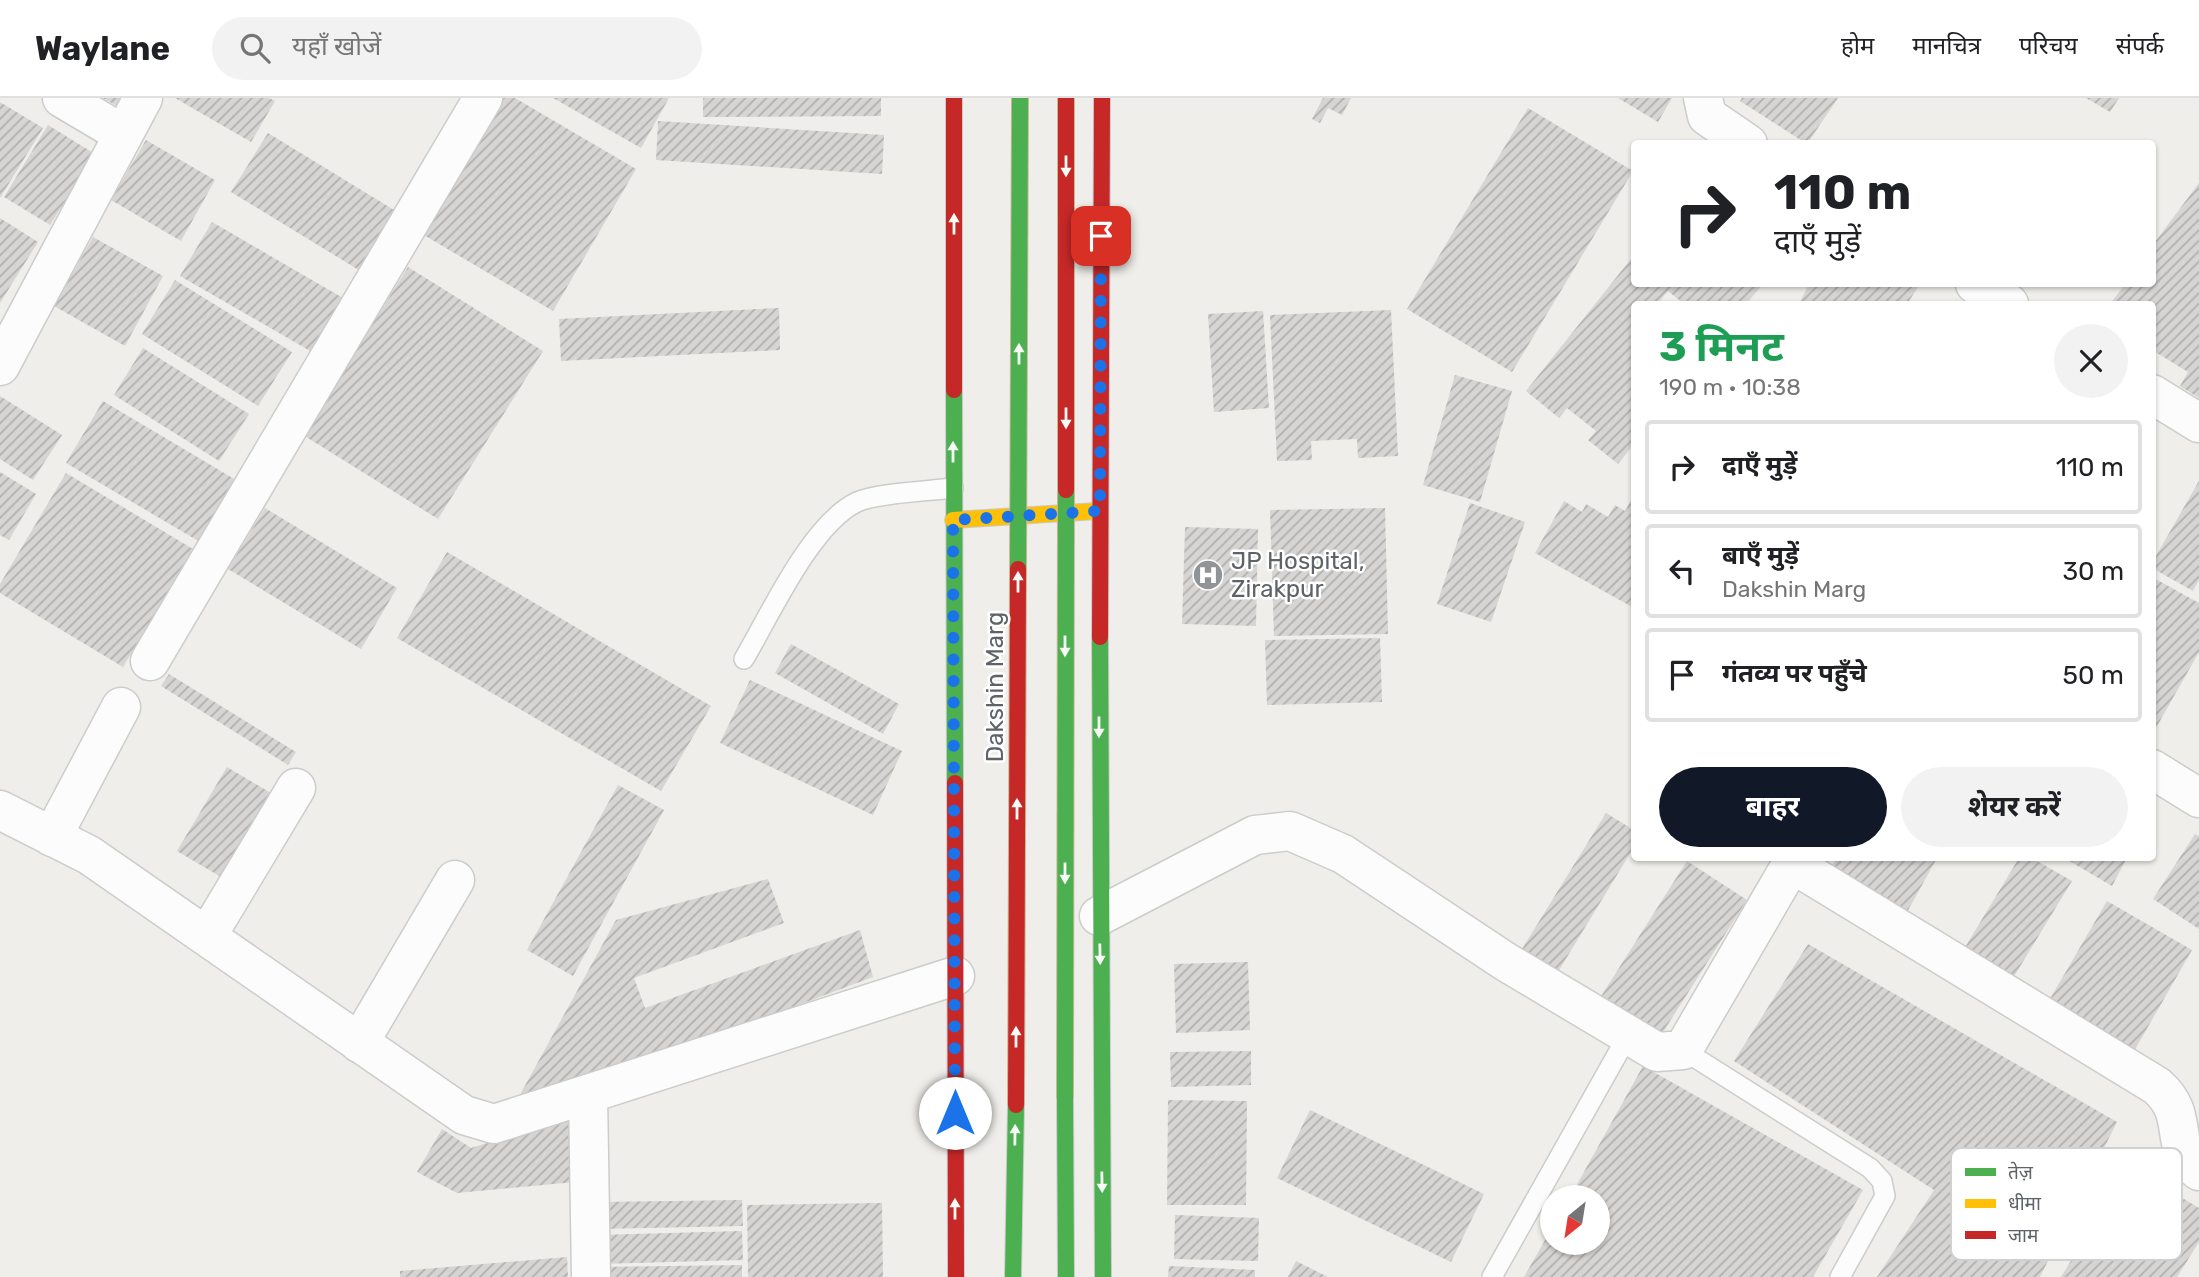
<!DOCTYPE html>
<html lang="hi">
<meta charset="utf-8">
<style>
body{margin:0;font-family:Rubik,"Noto Sans Devanagari",sans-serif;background:#f2f2f2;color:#202124;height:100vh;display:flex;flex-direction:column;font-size:26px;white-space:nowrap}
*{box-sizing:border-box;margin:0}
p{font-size:23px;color:#757577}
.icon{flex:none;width:38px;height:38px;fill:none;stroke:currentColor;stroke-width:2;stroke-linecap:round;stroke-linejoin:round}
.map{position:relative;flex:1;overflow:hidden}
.sheet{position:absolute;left:1631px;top:203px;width:525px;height:560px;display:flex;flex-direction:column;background:#fff;border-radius:7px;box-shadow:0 2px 5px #0004}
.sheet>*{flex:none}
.top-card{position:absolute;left:1631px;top:42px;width:525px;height:147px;border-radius:7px;box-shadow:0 2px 5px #0004;background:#fff;color:#202124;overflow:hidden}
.needle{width:46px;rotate:210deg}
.tools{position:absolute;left:1540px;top:1087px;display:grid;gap:14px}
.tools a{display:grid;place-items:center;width:70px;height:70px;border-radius:50%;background:#fff;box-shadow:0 2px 5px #0004;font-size:35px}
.pin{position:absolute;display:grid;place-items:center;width:60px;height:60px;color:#fff;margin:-30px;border-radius:14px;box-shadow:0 4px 10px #0006}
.me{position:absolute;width:77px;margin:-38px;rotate:0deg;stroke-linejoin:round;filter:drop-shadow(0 0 5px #0008)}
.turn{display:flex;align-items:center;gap:24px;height:147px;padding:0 28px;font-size:32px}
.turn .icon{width:91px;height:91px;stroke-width:2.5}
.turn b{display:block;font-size:49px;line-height:60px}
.round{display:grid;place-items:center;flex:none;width:74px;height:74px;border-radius:37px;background:#f2f2f2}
.headline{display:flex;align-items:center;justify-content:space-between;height:119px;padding:0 28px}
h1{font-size:42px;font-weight:700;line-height:52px;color:#1e9e55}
.button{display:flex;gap:14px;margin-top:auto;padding:14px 28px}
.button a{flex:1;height:80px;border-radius:42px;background:#111827;color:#fff;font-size:28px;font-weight:700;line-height:80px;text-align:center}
.button a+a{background:#f2f2f2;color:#202124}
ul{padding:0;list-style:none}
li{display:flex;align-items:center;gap:21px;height:94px;margin:0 14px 10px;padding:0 14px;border:4px solid #e0e0e0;border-radius:7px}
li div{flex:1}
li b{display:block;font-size:26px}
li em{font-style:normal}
header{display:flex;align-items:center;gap:42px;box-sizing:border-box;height:98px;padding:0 35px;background:#fff;border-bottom:2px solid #e0e0e0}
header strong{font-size:33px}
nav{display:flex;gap:38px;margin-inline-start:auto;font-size:24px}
.search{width:490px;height:63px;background:#f2f2f2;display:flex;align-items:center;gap:18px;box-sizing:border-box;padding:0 24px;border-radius:38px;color:#757577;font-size:26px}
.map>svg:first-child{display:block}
</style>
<header>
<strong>Waylane</strong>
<div class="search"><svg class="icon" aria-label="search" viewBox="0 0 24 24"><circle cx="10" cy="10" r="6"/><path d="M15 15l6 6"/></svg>यहाँ खोजें</div>
<nav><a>होम</a><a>मानचित्र</a><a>परिचय</a><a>संपर्क</a></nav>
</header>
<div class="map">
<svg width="2199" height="1179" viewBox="0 0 2199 1179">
<defs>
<pattern id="building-hatch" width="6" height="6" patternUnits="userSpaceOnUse" patternTransform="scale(1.75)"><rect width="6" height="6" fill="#d6d5d3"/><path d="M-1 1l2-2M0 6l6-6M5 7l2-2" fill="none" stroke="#b1b0af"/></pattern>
</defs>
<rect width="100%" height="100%" fill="#efeeea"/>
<!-- building -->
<g fill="url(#building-hatch)">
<polygon points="103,0 121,0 117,8"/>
<polygon points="175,0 269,0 275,3 251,44"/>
<polygon points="502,0 515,0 636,71 553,213 422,136"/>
<polygon points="553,0 669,0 641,50"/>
<polygon points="703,0 881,0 881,18 703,19"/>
<polygon points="1323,0 1351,0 1342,17 1328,10 1320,25 1312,21"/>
<polygon points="1618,0 1672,0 1658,24"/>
<polygon points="1742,0 1838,0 1807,46 1740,3"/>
<polygon points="2086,0 2119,0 2110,14"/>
<polygon points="0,4 43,30 0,100"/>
<polygon points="1528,10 1633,73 1512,274 1407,211"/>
<polygon points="658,23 884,37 882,76 656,62"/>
<polygon points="48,27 95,56 50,127 4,99"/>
<polygon points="268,35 399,115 362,174 231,94"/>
<polygon points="146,42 215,82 181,143 111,102"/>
<polygon points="2199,85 2199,300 2180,288 2188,274 2152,252 2152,206 2110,206 2125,186 2152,186 2152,148"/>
<polygon points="0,120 38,144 0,205"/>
<polygon points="212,124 343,200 312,254 180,178"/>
<polygon points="93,139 163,178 125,248 54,208"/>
<polygon points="1634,157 1634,186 1763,186 1746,206 1684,206 1668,193 1657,206 1634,206 1634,346 1618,366 1588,342 1596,333 1567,310 1559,320 1526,293"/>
<polygon points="408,169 543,253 438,421 303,337"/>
<polygon points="175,182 292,254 258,308 142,236"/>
<polygon points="1809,186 1920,186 1907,206 1799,206"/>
<polygon points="779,210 780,252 561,263 559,221"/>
<polygon points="1391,212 1398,358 1358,360 1357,341 1311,343 1312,362 1277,363 1270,217"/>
<polygon points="1263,213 1269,310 1214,314 1208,216"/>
<polygon points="143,250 249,316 219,363 114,297"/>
<polygon points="1455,277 1512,293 1480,404 1423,387"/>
<polygon points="0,298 62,337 33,382 0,361"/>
<polygon points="103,303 236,382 200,444 66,365"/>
<polygon points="0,374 36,396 9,442 0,437"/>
<polygon points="66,375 193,451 123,569 0,495 0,486"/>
<polygon points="2199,383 2199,482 2193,493 2152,470 2152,465"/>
<polygon points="1634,396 1634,510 1535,455 1564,403 1582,414 1586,406 1608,419 1615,407 1625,413"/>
<polygon points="1470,405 1525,424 1491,524 1437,506"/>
<polygon points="265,410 397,490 361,551 228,471"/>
<polygon points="1385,410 1388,536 1274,538 1270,412"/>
<polygon points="1185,429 1258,431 1256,528 1182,526"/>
<polygon points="447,454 711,608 661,693 397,540"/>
<polygon points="2152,479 2199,505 2199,554 2152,637"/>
<polygon points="1380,540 1382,604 1267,607 1265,542"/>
<polygon points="791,546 899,606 883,636 775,575"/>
<polygon points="169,576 296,654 288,667 161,588"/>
<polygon points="750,582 902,653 873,717 720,645"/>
<polygon points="227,669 276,698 226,782 177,753"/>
<polygon points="618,687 664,712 573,878 527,852"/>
<polygon points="1606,715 1634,732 1634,749 1553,882 1517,859"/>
<polygon points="2195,736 2199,738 2199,831 2153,801"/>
<polygon points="1837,760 1937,760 1906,816 1830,770"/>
<polygon points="2019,760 2032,760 2072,783 2010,885 1961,856"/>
<polygon points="2064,760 2127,760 2112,788"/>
<polygon points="1687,763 1747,802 1658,942 1598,903"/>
<polygon points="768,781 784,825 634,880 645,910 860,832 873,879 510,1015 616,822"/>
<polygon points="2107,803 2192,852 2133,955 2047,906"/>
<polygon points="1808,846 2117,1024 2040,1179 1877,1179 1934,1092 1734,963"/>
<polygon points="1248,864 1250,932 1176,935 1174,866"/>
<polygon points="1251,953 1251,987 1171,989 1170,954"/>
<polygon points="1643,968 1863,1092 1813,1179 1524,1179 1552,1130 1552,1144 1598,1144 1598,1099 1570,1099"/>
<polygon points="1168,1002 1247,1003 1246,1107 1167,1107"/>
<polygon points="1310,1012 1484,1096 1451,1164 1277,1080"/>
<polygon points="570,1019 575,1084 457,1095 417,1074 442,1031 471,1050"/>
<polygon points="2129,1068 2199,1110 2199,1144 2177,1179 2061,1179"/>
<polygon points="742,1102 743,1128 599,1131 599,1104"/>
<polygon points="882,1105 883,1179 748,1179 747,1107"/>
<polygon points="1175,1117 1259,1120 1258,1163 1174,1161"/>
<polygon points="742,1133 743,1162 598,1166 597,1137"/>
<polygon points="567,1159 568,1179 400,1179 400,1173"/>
<polygon points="1296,1163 1328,1179 1288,1179"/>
<polygon points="742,1167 742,1179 597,1179 597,1169"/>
<polygon points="1169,1168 1255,1172 1255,1179 1168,1179"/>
</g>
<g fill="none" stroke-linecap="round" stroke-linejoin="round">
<!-- lane casing -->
<g stroke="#cbcccc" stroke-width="22">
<g id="lane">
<path d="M 744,561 C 770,517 811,426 857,404 C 876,395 930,393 953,390"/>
<polyline points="1683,952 1870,1070 1882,1083 1885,1098 1840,1179"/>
<polyline points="1492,1179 1627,939"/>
</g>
</g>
<!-- street casing -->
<g stroke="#cbcccc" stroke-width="41">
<g id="street">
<polyline points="62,0 121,35"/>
<polyline points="1703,0 1707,18 1748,46"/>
<polyline points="1975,186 2009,206"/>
<polyline points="0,268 143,0"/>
<polyline points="2152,296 2199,325"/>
<polyline points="150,563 483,0"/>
<polyline points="2152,671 2199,700"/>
<polyline points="0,712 89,757 464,1017 494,1026 955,878"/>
<polyline points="52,739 121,609"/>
<path d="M 1791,765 L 2157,988 C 2192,1019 2166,1046 2199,1073"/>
<polyline points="1099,818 1255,737 1290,733 1343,756 1506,864 1657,954 1683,952 1795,760"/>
<polyline points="207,838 296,690"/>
<polyline points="359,945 455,782"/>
<polyline points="588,996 591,1179"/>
</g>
</g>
<!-- fast casing -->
<g stroke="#cacacb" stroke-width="18">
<g id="fast">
<polyline points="954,292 955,685"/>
<polyline points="1100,539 1103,1179"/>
<polyline points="1065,1000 1066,1179"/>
<polyline points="1013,1179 1016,1007"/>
</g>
</g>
<!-- slow casing -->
<g stroke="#cacacb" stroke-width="18">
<polyline id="slow" points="953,422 1098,413"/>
</g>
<!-- jam casing -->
<g stroke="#cacacb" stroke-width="18">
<g id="jam">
<polyline points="954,0 954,292"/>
<polyline points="1100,539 1102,0"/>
<polyline points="955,685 956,1179"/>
</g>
</g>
<!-- lane -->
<use href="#lane" stroke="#fdfcfc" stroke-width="19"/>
<!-- street -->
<use href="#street" stroke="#fdfcfc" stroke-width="38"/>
<!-- fast -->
<use href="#fast" stroke="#4caf50" stroke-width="16"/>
<!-- slow -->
<use href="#slow" stroke="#ffc107" stroke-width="16"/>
<!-- jam -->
<use href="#jam" stroke="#c62828" stroke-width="16"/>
<!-- fast-bridge casing -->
<g stroke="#c8b996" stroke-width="18" stroke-linecap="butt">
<g id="fast-bridge">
<polyline points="1018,471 1020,0"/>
<polyline points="1065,1000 1066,392"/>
</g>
</g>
<!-- jam-bridge casing -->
<g stroke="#c8b996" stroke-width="18" stroke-linecap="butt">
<g id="jam-bridge">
<polyline points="1066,392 1066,0"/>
<polyline points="1016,1007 1018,471"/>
</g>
</g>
<!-- fast-bridge -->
<use href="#fast-bridge" stroke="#4caf50" stroke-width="16"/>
<!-- jam-bridge -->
<use href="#jam-bridge" stroke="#c62828" stroke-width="16"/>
</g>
<!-- one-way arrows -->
<defs><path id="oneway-solid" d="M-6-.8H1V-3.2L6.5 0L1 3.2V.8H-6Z" transform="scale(1.75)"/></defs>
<g fill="#f6fbf6">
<use href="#oneway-solid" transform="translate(1066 68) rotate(90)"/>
<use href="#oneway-solid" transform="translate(954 126) rotate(-90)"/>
<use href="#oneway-solid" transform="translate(1019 256) rotate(-90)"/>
<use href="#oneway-solid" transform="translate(1066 320) rotate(90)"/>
<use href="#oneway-solid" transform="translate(953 354) rotate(-90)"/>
<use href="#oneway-solid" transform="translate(1018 484) rotate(-90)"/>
<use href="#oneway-solid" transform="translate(1065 548) rotate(90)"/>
<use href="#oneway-solid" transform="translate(1099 629) rotate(90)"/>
<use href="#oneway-solid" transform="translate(1017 711) rotate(-90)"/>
<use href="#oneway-solid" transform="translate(1065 775) rotate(90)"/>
<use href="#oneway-solid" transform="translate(1100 856) rotate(89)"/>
<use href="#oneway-solid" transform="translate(1016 939) rotate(-90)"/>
<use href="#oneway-solid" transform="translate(1015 1037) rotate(-89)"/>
<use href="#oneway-solid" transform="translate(1102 1084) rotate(89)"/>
<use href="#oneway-solid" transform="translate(955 1111) rotate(-90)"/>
</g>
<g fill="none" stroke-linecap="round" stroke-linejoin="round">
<!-- route -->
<polyline stroke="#1a73e8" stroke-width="12" stroke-dasharray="0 21.6" points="955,1015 953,422 1100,413 1101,138"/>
</g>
<!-- icons -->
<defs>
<g id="hospital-disc" transform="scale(1.575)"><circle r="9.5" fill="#919496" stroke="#fff"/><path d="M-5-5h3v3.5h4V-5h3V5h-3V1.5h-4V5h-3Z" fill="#fff"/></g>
</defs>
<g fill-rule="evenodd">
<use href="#hospital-disc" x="1208" y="477"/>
</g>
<g text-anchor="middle" stroke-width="5" stroke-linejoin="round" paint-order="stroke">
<!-- poi labels -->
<g font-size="24" fill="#5f6368" stroke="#fff" text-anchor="start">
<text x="1231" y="471">JP Hospital,<tspan x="1231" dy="28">Zirakpur</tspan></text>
</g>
<!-- street labels -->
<g font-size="24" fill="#5f6368" stroke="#fff">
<text transform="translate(995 589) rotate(-90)" y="8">Dakshin Marg</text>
</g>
</g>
<!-- legend -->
<rect x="1951" y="1050" width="231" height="112" rx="10" fill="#fff" stroke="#cfd0d2" stroke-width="2"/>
<rect x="1965" y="1070" width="31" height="8" fill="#4caf50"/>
<rect x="1965" y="1101" width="31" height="9" fill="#ffc107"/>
<rect x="1965" y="1133" width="31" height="8" fill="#c62828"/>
<g font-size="19" fill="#5f6368">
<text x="2008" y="1081">तेज़</text>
<text x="2008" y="1112">धीमा</text>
<text x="2008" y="1144">जाम</text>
</g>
</svg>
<div class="tools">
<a><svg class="needle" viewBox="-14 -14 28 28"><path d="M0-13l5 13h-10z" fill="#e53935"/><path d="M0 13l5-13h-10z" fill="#757577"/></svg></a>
</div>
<div class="pin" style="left:1101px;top:138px;background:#d93025"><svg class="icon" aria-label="arrive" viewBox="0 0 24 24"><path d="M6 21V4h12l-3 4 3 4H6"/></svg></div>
<svg class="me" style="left:955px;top:1015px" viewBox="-20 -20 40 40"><circle r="19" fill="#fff"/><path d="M0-13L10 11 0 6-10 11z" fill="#1a73e8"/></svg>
<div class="top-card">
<div class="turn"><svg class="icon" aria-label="right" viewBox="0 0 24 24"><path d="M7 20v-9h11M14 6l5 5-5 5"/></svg><div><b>110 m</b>दाएँ मुड़ें</div></div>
</div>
<section class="sheet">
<div class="headline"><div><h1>3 मिनट</h1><p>190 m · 10:38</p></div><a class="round"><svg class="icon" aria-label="close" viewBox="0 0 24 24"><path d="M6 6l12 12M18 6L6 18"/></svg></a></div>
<ul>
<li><svg class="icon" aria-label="right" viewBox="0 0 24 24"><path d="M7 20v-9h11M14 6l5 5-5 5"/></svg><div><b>दाएँ मुड़ें</b></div><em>110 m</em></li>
<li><svg class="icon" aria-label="left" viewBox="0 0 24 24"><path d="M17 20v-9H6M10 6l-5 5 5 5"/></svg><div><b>बाएँ मुड़ें</b><p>Dakshin Marg</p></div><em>30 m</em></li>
<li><svg class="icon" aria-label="arrive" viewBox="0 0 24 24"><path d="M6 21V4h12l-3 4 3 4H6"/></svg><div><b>गंतव्य पर पहुँचे</b></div><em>50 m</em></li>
</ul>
<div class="button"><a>बाहर</a><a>शेयर करें</a></div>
</section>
</div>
